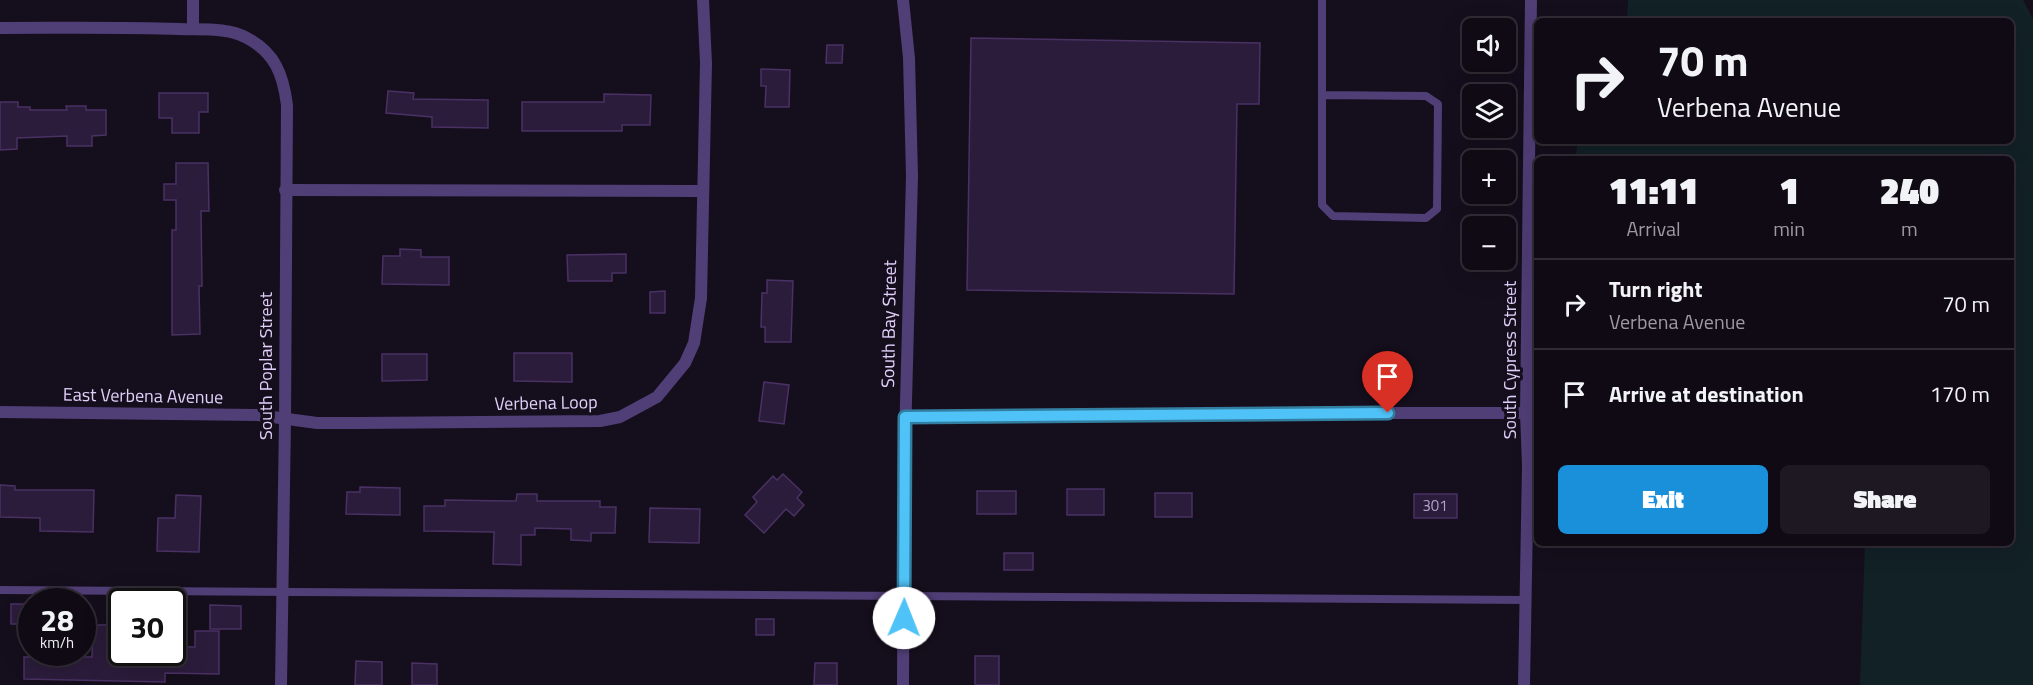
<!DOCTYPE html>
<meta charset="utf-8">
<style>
body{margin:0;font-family:"Titillium Web",sans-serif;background:#1e1822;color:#f1f3f6;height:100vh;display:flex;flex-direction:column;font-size:22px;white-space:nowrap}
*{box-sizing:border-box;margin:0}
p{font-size:20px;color:#9c9aa0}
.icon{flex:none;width:33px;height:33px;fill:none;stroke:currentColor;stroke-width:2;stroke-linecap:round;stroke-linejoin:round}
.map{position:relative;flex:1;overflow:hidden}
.panel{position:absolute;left:1534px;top:156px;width:480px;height:390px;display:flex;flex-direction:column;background:#100a15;border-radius:9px;box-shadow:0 6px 24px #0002,0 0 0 2px #302b34}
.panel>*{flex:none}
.banner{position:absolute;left:1534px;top:18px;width:480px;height:126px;border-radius:9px;box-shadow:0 6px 24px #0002,0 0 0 2px #302b34;background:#100a15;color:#f1f3f6;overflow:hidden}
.buttons{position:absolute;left:1462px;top:18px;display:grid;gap:12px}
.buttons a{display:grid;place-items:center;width:54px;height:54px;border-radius:9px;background:#100a15;box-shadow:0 6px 24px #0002,0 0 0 2px #302b34;font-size:30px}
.speed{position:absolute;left:18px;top:588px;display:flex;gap:12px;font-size:30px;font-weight:700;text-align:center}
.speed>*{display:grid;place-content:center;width:78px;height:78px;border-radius:50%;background:#100a15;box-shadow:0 6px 24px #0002,0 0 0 2px #302b34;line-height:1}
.speed small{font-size:15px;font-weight:400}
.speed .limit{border:3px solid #111;border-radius:9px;background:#fff;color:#111}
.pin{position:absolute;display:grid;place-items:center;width:51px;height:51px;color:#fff;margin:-62px -26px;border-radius:50% 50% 50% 0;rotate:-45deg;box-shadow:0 0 6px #0007}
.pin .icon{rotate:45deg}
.me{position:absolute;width:66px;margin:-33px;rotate:1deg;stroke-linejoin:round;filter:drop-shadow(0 0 4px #0008)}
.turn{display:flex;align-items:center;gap:21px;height:126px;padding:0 24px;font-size:27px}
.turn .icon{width:78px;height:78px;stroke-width:2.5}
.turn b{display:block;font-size:42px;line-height:51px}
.eta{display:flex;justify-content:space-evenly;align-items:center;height:102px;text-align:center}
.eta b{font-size:36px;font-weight:800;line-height:42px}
.button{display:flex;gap:12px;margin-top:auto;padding:12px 24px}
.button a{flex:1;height:69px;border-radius:9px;background:#1a90db;color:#fff;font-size:24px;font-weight:800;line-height:69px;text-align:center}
.button a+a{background:#1e1822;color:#f1f3f6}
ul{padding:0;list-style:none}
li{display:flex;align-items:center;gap:18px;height:90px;padding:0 24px;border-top:2px solid #302b34}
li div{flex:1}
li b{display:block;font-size:22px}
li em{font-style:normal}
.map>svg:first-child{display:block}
</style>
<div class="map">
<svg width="2033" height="685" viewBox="0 0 2033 685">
<rect width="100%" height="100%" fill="#150e1c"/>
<!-- green -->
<polygon fill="#122126" points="1628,0 2023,0 2033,19 2033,685 1860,685 1865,543 2012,543 2012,159 1576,159 1577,141 2012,141 2012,21 1627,21"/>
<!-- building -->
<g fill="#2b1c3b" stroke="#4a3164" stroke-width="1.5">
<polygon points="971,38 1260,43 1259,104 1237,104 1234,294 967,290"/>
<polygon points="827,45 843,45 842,63 826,63"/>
<polygon points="761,69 790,70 789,107 765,107 766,86 761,86"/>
<polygon points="388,91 414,93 413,99 488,100 488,128 432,127 432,117 386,113"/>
<polygon points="159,93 208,93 208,112 199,112 199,133 172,133 172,118 159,118"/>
<polygon points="604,94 651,95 650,125 622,125 622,131 522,131 522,102 604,102"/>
<polygon points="0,102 18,102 18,107 30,107 30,110 67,110 66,106 86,106 86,110 106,110 106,135 92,136 92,146 67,146 67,136 17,138 17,149 0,150"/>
<polygon points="176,163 208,163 209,211 201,211 202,286 199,286 200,334 172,335 172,230 176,230 176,200 164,200 164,184 176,184"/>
<polygon points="400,249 421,250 421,257 449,257 449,285 382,284 383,256 400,256"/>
<polygon points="626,254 626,273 612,273 612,281 568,281 567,255"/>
<polygon points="767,280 793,281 791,342 765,342 765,327 761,327 762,293 767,293"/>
<polygon points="665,291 665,313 650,313 650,292"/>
<polygon points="514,353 572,353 572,382 514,381"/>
<polygon points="382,354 427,354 427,380 382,381"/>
<polygon points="764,382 789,385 784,424 759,421"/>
<polygon points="783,474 802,492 797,498 804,505 794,516 786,509 764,533 745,515 757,502 753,497 773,476 777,480"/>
<polygon points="0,485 15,486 15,490 94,490 93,532 40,531 40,518 0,517"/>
<polygon points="360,487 400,488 400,515 346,514 347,492 360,492"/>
<rect x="1067" y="489" width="37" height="26"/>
<rect x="977" y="491" width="39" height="23"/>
<rect x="1155" y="493" width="37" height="24"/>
<polygon points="517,494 537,494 537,501 600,501 600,507 616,507 615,533 591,533 591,541 571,540 571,529 535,528 535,535 521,535 521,565 493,564 494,532 424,531 424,506 445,506 445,500 516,501"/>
<rect x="1414" y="494" width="43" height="24"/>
<polygon points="176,495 201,496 199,552 157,551 158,518 175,518"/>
<polygon points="650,508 700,509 699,543 649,542"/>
<rect x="1004" y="553" width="29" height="17"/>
<polygon points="11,604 30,604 29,624 11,624"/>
<polygon points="210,605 241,606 241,629 210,629"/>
<rect x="756" y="619" width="18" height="16"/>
<polygon points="93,625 108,625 107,658 182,659 182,647 195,647 195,631 219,631 219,674 165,673 165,682 24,679 24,657 92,657"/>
<rect x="975" y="656" width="24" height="29"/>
<polygon points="356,661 382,662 382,685 355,685"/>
<polygon points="412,663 437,664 437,685 412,685"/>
<polygon points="815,663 837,663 837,685 814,685"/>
</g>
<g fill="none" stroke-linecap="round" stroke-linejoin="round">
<!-- lane -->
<g stroke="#503e76" stroke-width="8">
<polyline points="1322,0 1322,205 1333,216 1426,218 1437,209 1438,104 1426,96 1322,95"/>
<polyline points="0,590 1526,600"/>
</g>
<!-- street -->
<g stroke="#503e76" stroke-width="12">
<path d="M 0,28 C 60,28 119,27 179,29 C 200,30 228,27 247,38 C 275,53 283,74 287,105 L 285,420 L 281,685"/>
<polyline points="193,29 193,0"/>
<polyline points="285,190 702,191"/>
<polyline points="0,412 258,415 317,423 360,423 600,421 620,417 657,397 685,363 694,343 701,298 706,63 703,0"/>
<polyline points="905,417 1297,413 1526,413"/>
<polyline points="903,685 904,477 912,176 909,58 903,0"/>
<polyline points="1524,685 1528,466 1526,413 1531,0"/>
</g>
</g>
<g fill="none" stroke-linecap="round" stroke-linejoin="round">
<!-- route casing -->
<g stroke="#337fa1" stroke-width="15">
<polyline id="route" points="904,618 905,417 1388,413"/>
</g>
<!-- route -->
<use href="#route" stroke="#4fc3f7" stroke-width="10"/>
</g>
<g text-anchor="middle" stroke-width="6" stroke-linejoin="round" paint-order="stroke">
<!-- number labels -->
<g font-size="15" fill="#b3a2ca">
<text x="1435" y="511">301</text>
</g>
<!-- street labels -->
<g font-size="18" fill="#e0cff9" stroke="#150e1c">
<text transform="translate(889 324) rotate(-89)" y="6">South Bay Street</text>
<text transform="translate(1510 360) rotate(-90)" y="6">South Cypress Street</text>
<text transform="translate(266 366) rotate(-90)" y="6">South Poplar Street</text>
<text transform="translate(143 396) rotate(1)" y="6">East Verbena Avenue</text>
<text transform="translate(546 403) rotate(-1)" y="6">Verbena Loop</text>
</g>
</g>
</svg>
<div class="buttons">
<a><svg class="icon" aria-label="sound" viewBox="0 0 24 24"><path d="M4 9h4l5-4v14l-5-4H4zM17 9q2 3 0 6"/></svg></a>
<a><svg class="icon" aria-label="layers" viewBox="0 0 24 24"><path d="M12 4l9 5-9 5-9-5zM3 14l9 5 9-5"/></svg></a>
<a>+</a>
<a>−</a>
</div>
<div class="speed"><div>28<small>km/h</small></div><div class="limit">30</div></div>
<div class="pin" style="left:1388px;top:413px;background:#d93025"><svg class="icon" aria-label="arrive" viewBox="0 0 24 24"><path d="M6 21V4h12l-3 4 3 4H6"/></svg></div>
<svg class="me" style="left:904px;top:618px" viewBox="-20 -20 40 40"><circle r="19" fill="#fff"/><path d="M0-13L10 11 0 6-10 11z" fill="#4fc3f7"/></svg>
<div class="banner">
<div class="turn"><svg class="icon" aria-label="right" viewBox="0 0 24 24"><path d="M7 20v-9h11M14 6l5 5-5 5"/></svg><div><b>70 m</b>Verbena Avenue</div></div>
</div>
<section class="panel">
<div class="eta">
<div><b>11:11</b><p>Arrival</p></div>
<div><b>1</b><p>min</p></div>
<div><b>240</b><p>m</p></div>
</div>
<ul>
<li><svg class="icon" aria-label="right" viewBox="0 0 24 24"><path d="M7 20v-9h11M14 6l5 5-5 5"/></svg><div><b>Turn right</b><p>Verbena Avenue</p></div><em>70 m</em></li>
<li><svg class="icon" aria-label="arrive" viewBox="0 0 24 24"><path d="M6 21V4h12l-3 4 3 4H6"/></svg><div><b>Arrive at destination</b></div><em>170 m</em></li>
</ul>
<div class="button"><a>Exit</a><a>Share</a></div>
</section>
</div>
